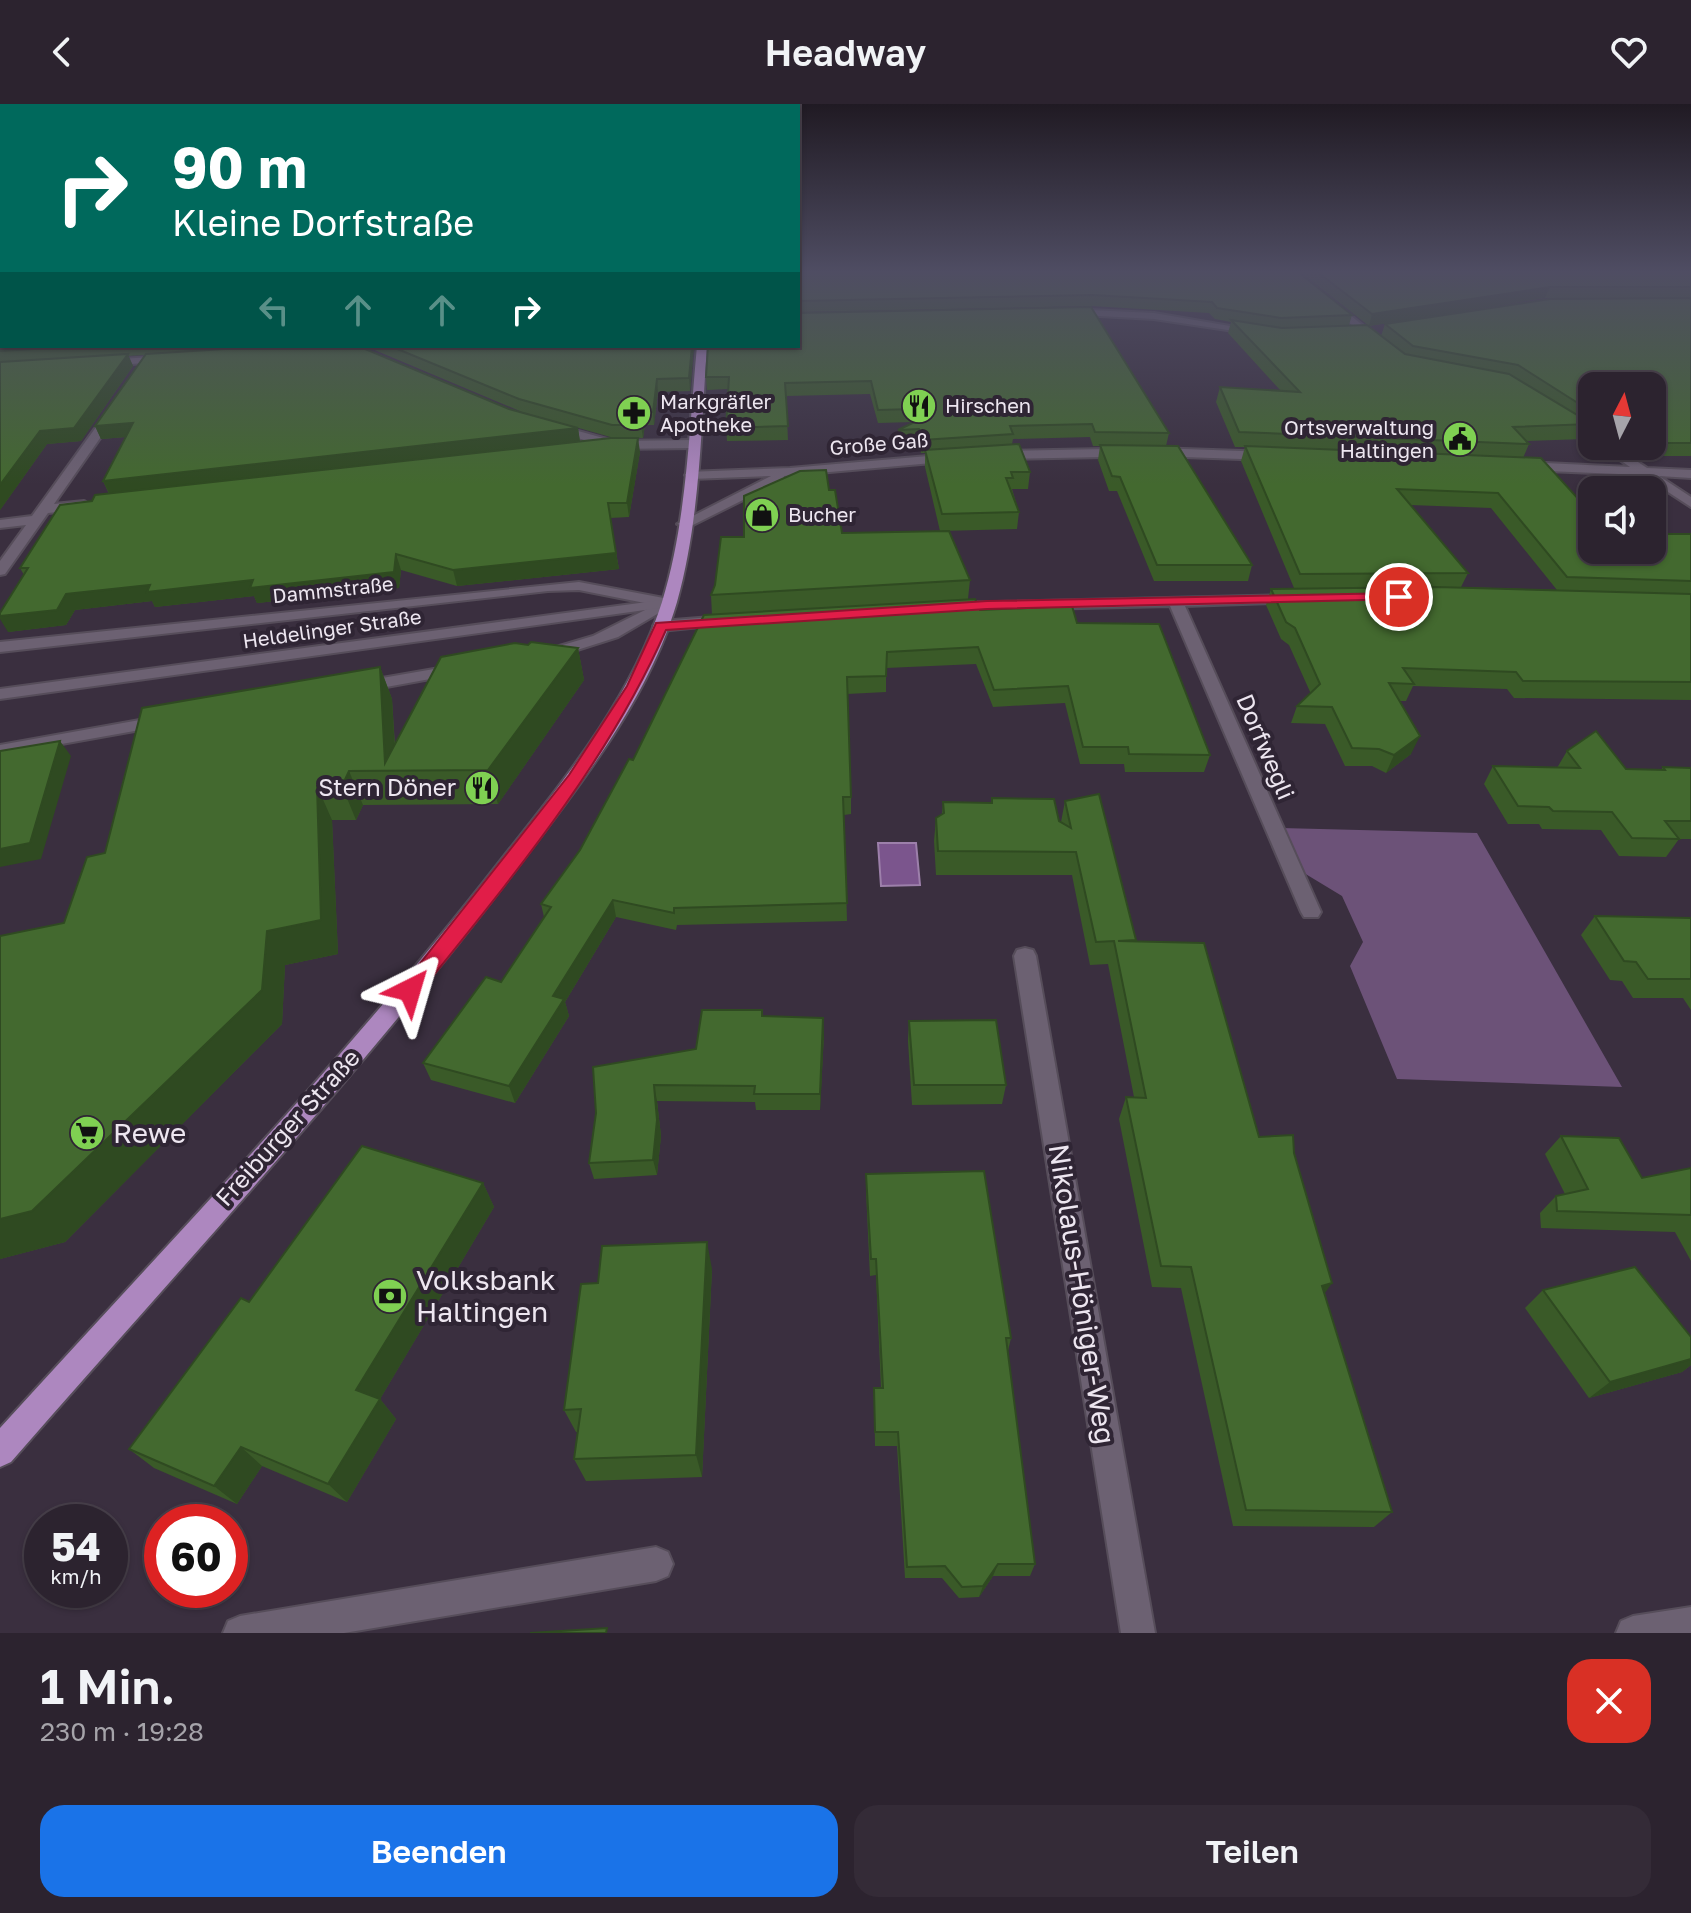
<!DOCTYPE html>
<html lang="de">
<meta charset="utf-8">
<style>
body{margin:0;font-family:"Golos Text",sans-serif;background:#342b37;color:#f1f3f6;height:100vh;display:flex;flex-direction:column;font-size:30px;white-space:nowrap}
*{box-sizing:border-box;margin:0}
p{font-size:26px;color:#a6a4aa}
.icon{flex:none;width:44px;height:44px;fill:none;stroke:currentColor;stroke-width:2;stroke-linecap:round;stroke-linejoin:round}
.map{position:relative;height:1529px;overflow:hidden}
.side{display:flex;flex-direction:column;background:#2c232f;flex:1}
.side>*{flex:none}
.guide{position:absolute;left:0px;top:0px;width:800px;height:244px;box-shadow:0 2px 6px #0004,0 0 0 2px #48404b;background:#00695c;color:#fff;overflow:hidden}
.needle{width:52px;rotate:6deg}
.fabs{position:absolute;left:1578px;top:268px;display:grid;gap:16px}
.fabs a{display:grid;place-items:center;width:88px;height:88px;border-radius:16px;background:#2c232f;box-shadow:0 2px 6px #0004,0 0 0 2px #48404b;font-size:40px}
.speed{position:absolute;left:24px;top:1400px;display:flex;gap:16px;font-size:40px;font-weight:700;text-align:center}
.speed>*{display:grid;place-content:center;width:104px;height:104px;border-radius:50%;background:#2c232f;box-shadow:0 2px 6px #0004,0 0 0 2px #48404b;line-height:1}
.speed small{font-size:20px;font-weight:400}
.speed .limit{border:12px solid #d22;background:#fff;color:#111}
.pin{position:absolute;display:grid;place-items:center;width:68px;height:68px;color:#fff;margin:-34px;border:4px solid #fff;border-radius:50%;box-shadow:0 2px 8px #0007}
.me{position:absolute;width:88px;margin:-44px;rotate:40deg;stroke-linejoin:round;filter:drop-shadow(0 0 6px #0008)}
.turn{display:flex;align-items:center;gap:28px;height:168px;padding:0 40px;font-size:36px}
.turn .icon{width:104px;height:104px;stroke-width:2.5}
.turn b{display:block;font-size:56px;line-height:68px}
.lanes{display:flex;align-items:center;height:76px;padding:0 40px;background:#0003;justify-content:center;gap:40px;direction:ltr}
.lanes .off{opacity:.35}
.round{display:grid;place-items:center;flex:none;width:84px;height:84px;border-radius:24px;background:#342b37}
.headline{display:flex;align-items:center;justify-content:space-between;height:136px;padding:0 40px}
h1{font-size:48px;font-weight:600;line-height:60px}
.button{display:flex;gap:16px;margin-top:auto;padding:16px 40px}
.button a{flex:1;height:92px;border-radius:24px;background:#1a73e8;color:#fff;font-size:32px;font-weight:600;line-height:92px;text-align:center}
.button a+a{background:#342b37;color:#f1f3f6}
header{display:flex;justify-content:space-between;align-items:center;height:104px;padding:0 40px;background:#2c232f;font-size:36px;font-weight:600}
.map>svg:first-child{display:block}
</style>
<header><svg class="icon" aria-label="back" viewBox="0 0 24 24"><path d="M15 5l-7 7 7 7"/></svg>Headway<svg class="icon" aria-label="heart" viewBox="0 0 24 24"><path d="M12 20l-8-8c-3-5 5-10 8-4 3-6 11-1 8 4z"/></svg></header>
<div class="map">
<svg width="1691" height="1529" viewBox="0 0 1691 1529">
<rect width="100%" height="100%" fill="#3a2f3f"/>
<!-- green -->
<polygon fill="#6c5278" points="1281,724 1477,729 1622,983 1397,975 1350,862 1363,838 1342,792 1299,766"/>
<!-- water -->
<polygon fill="#7b558d" stroke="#9d80ab" stroke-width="2" points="878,739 916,739 920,781 881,782"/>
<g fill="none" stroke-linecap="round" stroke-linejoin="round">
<!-- minor casing -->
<g stroke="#564d5a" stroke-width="4">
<g id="minor">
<polygon points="1286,167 1295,167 1380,235 1380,239 1374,239"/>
<polygon points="1067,205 1154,209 1259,227 1254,230 1154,215 1064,210"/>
<polygon points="168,252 172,253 172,257 104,262 99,259 104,256"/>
<polygon points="109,305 119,307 54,400 84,397 90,401 84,405 48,409 5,470 0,471 0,457 26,421 0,424 0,416 32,412"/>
<polygon points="553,320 614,337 694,336 700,340 694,344 613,345 549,325 549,321"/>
<polygon points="1600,342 1614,342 1647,364 1691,366 1691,374 1659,372 1691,393 1691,403 1642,371 1522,366 1516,362 1522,358 1630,363"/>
<polygon points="1155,344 1270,348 1276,352 1270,356 1155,352 999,355 993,351 999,347"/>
<polygon points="951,350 957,354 955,357 784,372 783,376 689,423 677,420 771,372 691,375 685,371 687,368 790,364"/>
<polygon points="579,478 669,495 676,499 618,533 552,554 546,552 546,546 593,532 655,501 579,486 548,487 0,548 0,538"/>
<polygon points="1295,491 1300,492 1300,498 1185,502 1321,808 1318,813 1304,813 1301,808 1170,502 951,507 944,503 951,499"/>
<polygon points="724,512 732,517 729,520 661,527 653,522 661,517"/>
<polygon points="457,561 463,563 463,569 359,588 351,583 359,578"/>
<polygon points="162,612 168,613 171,617 168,621 0,651 0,641"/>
<polygon points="1025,844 1033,846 1036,852 1155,1529 1121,1529 1014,852 1017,846"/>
<polygon points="656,1443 668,1448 673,1460 668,1472 656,1477 344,1529 223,1529 228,1517 240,1512"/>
<polygon points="1691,1503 1691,1529 1616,1529 1621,1517 1633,1512"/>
</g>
</g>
<!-- tertiary casing -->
<g stroke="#564d5a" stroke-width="4">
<polygon id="tertiary" points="669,495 674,496 674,502 0,595 0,585"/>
</g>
<!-- primary casing -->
<g stroke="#564d5a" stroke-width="4">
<path id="primary" d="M 697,242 L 707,242 C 701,326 700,416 677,498 C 648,597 578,683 517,764 C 360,971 182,1162 11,1358 L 0,1363 L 0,1324 C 168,1139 343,958 497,761 C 560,681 630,598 662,498 C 687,417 689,326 697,242 Z"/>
</g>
<!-- minor -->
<use href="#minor" fill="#6c6172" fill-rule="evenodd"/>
<!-- tertiary -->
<use href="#tertiary" fill="#6c6172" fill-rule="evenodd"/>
<!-- primary -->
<use href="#primary" fill="#ad87bf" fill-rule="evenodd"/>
</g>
<!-- wall -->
<g fill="#3a5a28" fill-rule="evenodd">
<polygon points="0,167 2,242 358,242 509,305 578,324 580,338 640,348 629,413 610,414 619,465 457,482 401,466 399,484 257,499 254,492 155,503 152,497 75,506 66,521 8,528 24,471 20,464 92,397 109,390 103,377 126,333 101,335 95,322 146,251 128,252 133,262 81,337 47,340 0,406"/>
<path d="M 798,167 L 1297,167 L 1352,211 L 1349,221 L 1381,232 L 1385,220 L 1691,194 L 1691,352 L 1650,352 L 1636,342 L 1652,342 L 1652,282 L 1592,282 L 1592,324 L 1591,324 L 1585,335 L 1526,337 L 1529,340 L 1523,354 L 1592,446 L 1691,430 L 1691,596 L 1514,594 L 1507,585 L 1413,582 L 1406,597 L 1399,597 L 1411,650 L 1386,669 L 1372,662 L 1345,662 L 1325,620 L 1291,619 L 1297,602 L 1311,590 L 1289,541 L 1281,535 L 1266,501 L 1271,485 L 1294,484 L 1241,357 L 1245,343 L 1235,343 L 1216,298 L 1220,283 L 1281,287 L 1228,229 L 1231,218 L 1215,215 L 1209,209 L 1091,202 L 798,208 ZM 1410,401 L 1491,404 L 1557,486 L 1461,483 L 1468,469 Z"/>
<polygon points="1299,167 1691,167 1691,194 1545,194 1369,222"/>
<polygon points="365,242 694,242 690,287 658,288 654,321 645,321 643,334 614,334 522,308"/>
<polygon points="708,242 1169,329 1166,342 1252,461 1248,477 1154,477 1117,387 1109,387 1098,356 1100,342 1093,342 1090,333 1013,335 1012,340 1030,368 1028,385 1012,385 1019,408 1017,425 940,427 925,363 925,349 921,349 918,338 897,339 898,326 913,318 878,319 870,290 786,292 788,336 727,337 726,324 728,285 707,286 706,273"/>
<polygon points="829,386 842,429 970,476 968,495 980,506 1077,519 1210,651 1204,668 1125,668 1124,660 1080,660 1065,599 993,603 976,560 886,564 886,588 847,590 851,693 851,710 844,711 847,817 677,821 676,826 616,813 565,898 569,912 515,999 431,976 423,959 501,878 544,813 541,800 580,746 633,656 712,511 711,491 744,433"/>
<polygon points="578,544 584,576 498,700 363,701 356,716 332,716 338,850 285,861 282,920 65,1138 0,1155 0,832 64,819 105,749 380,563 392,595 395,641"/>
<polygon points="1567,647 1626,665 1661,666 1663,663 1691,664 1691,735 1679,735 1666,753 1619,752 1601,726 1542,725 1539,720 1508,720 1484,680 1493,662 1557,664"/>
<polygon points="992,694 1061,718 1065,697 1136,836 1259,1033 1294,1049 1325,1190 1392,1408 1374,1423 1233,1422 1181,1184 1152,1183 1119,1015 1126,993 1134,993 1108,860 1090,861 1072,771 936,771 934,737 936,714 942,710 943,698 991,699"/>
<polygon points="1595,812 1691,814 1691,906 1683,894 1633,894 1622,877 1610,876 1581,831"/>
<polygon points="762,912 824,930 820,1006 756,1006 755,998 657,997 661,1032 657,1071 594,1075 589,1059 596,1009 696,945"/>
<polygon points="909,917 1006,981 1002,1000 912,1001 908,937"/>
<polygon points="1561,1032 1642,1074 1691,1064 1691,1157 1675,1128 1541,1124 1540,1109 1556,1092 1565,1090 1545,1050"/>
<polygon points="866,1070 1011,1234 1008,1247 1035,1460 1030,1472 993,1472 979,1493 959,1494 942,1474 905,1474 897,1342 875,1342 874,1284 881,1284 876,1171 870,1172 866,1087"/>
<polygon points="483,1079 494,1103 380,1295 396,1315 347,1398 262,1362 237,1400 154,1364 129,1345 249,1198"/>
<polygon points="712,1165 702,1373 586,1377 574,1355 578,1328 576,1328 564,1306 598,1179"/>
<polygon points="1543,1186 1691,1233 1691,1261 1682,1268 1589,1294 1525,1204"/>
</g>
<!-- shaded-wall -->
<g fill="#2f4a21">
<polygon points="1550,183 1545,194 1369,222 1372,210"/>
<polygon points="692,242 694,242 690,287 689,274"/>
<polygon points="128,250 133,262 81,337 47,340 0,406 0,381 40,327"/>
<polygon points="657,275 658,288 654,321 653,308"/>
<polygon points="643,308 645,321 643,334 641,321"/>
<polygon points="133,319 139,332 101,335 95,322"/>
<polygon points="578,324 580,338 110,391 103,377"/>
<polygon points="638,334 640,348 629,413 627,399"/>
<polygon points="616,449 619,465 457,482 453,466"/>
<polygon points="396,450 401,466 399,484 257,499 254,492 155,503 152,497 75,506 66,521 8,528 0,515 0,512 66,490"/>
<polygon points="578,544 584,576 498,700 488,666"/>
<polygon points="380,563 392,595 396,667 385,659"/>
<polygon points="1420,632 1411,650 1386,669 1394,651"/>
<polygon points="60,637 71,652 41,755 0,763 0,745"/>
<polygon points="349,667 363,701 356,716 342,682"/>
<polygon points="317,682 332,716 338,850 285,861 282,920 65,1138 0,1155 0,1115 267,827"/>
<polygon points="613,796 616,813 565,898 569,912 515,999 509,982 553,892"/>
<polygon points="823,914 824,930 820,1006 820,990"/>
<polygon points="654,981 657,997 661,1032 657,1071 653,1056"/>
<polygon points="483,1079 494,1103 380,1295 396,1315 347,1398 328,1380 356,1286"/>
<polygon points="707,1138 712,1165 702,1373 696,1351"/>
<polygon points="1332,1179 1318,1199 1322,1182"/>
<polygon points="1691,1255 1691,1261 1682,1268 1589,1294 1610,1278"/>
<polygon points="241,1343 262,1362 237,1400 214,1382"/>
<polygon points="998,1460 993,1472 979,1493 983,1482"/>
</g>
<!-- building -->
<g fill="#43692f" stroke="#2f4a21" stroke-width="2">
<polygon points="0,167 2,167 2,242 85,242 0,247"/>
<polygon points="798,167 1297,167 1352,211 1281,214 1217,204 1212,198 1093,191 798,197"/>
<polygon points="1316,167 1691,167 1691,183 1550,183 1372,210"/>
<polygon points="1691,194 1691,339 1657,339 1652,335 1652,282 1592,282 1592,308 1518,261 1413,242 1385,220 1550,195"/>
<polygon points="1091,203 1169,329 1095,328 1092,320 1010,322 1013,330 922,336 919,325 898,326 917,317 914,305 878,306 871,277 785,279 788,322 726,324 729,273 706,273 708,242 798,242 798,209"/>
<polygon points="1231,216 1282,224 1367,221 1405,250 1509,270 1592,320 1513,323 1529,340 1239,328 1220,283 1300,288"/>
<polygon points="270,242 358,242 509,305 578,324 103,377 133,319 95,322 146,250"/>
<polygon points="390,242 692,242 689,274 657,275 653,308 643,308 641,321 612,321 519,295"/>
<polygon points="128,250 74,324 40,327 0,381 0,258"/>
<polygon points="611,334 638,334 627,399 608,399 616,449 453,466 396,450 394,468 250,484 253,476 147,488 150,481 66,490 57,506 0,512 0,509 28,464 20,464 60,401 92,397 95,391"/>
<polygon points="1019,340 1030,368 1011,368 1013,374 1006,374 1019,408 942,410 925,346"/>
<polygon points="1100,341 1178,342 1252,461 1157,461 1120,373 1112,372"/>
<polygon points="1245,342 1541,354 1592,410 1592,446 1652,446 1652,430 1691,430 1691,477 1567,473 1498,389 1397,385 1468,469 1300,470"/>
<polygon points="826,366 829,386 835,386 842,429 949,427 970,476 711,491 715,481 721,433 744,433 744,392 800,367"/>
<polygon points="1437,483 1691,490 1691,578 1523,577 1516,568 1403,564 1414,580 1389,579 1420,632 1394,651 1379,645 1352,644 1332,603 1297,602 1320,580 1295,524 1286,518 1271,485"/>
<polygon points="975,495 980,506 1072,502 1077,519 1159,520 1210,651 1129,650 1128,643 1083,643 1068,582 994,586 978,543 887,548 886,572 847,573 851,693 843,693 847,799 674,804 674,809 613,796 553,892 564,895 509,982 423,959 486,873 501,878 551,803 541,800 580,746 629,655 633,656 704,511"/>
<polygon points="531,538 578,544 488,666 349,667 342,682 317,682 321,816 267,827 262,886 32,1107 0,1115 0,832 64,819 87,753 105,749 142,604 380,563 385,659 441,553 515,539 528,541"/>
<polygon points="1596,627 1626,665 1665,666 1663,663 1691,664 1691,717 1665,717 1679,735 1632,734 1612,708 1553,707 1549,703 1518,702 1493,662 1580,664 1567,647"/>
<polygon points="60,637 30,739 0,745 0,647"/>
<polygon points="1099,690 1136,836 1118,837 1204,839 1259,1033 1293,1031 1294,1049 1332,1179 1322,1182 1392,1408 1246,1406 1191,1163 1161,1162 1126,993 1146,994 1114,837 1096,838 1076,748 938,747 936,714 944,709 943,698 992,699 992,694 1054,695 1059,717 1071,724 1065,697"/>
<polygon points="1595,812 1691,814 1691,875 1648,875 1636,858 1624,857"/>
<polygon points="702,906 762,906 762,912 823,914 820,990 754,990 755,982 654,981 657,1016 653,1056 589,1059 596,1009 593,963 696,945"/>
<polygon points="996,916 1006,981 914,981 909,917"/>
<polygon points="1561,1032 1619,1034 1642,1074 1691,1064 1691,1111 1557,1107 1556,1092 1588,1085"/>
<polygon points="362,1042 483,1079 356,1286 380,1295 328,1380 241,1343 214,1382 129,1345 241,1194 249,1198"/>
<polygon points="984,1067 1011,1234 1006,1234 1035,1460 998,1460 983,1482 962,1483 945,1462 907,1463 898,1328 875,1328 874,1284 883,1284 876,1155 871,1155 866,1070"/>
<polygon points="707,1138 696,1351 574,1355 581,1305 564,1306 581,1180 598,1179 602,1142"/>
<polygon points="1635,1163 1691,1233 1691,1255 1610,1278 1543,1186"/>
<polygon points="607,1524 606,1529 530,1529"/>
</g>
<!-- sky -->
<linearGradient id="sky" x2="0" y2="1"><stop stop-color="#201a23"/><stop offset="0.44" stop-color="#4f4d63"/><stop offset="1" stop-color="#4f4d63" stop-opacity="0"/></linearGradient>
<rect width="1691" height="381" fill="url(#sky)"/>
<!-- route -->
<path fill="#e11d48" stroke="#92132f" stroke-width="2" d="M 1399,489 L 1404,490 L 1404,495 L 987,505 L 666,526 C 607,661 509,777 417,892 L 402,892 L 399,886 L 569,671 L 627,582 L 656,519 L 987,497 Z"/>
<!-- icons -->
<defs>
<g id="restaurant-disc" transform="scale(1.8)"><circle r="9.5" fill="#7fd052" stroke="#2f2534"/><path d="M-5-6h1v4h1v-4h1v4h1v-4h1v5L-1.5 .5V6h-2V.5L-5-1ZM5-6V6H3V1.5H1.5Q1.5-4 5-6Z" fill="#111"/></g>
<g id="pharmacy-disc" transform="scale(1.8)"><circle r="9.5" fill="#7fd052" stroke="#2f2534"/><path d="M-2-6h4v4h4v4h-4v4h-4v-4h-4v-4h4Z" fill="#111"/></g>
<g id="civic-disc" transform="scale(1.8)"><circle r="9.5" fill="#7fd052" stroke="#2f2534"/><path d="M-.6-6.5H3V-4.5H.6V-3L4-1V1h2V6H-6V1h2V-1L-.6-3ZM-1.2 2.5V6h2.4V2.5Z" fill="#111"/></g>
<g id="shop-disc" transform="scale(1.8)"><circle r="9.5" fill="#7fd052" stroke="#2f2534"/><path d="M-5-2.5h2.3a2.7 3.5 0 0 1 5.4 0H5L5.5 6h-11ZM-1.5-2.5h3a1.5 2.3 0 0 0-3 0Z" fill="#111"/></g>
<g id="supermarket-disc" transform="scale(1.8)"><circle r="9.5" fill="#7fd052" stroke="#2f2534"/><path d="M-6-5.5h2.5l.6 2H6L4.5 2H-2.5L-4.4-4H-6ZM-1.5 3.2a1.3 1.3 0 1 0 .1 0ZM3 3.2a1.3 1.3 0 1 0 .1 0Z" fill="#111"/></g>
<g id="bank-disc" transform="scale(1.8)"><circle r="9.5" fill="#7fd052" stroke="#2f2534"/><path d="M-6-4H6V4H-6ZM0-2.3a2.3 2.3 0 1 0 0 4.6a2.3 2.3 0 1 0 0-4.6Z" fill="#111"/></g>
</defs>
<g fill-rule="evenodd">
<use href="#restaurant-disc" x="919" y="302"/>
<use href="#pharmacy-disc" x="634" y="309"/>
<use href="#civic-disc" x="1460" y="335"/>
<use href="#shop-disc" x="762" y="411"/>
<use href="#restaurant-disc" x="482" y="684"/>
<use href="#supermarket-disc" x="87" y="1029"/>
<use href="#bank-disc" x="390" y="1192"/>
</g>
<g text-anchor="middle" stroke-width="8" stroke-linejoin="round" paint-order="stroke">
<!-- far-poi labels -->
<g font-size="20" fill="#ede6f0" stroke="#2f2534" text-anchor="start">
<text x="660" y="305">Markgräfler<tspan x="660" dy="23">Apotheke</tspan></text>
<text x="945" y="309">Hirschen</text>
<text x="1434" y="331" text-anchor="end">Ortsverwaltung<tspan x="1434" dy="23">Haltingen</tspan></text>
<text x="788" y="418">Bucher</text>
</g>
<!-- far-street labels -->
<g font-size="20" fill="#ede6f0" stroke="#2f2534">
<text transform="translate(879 340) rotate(-5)" y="7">Große Gaß</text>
<text transform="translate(333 486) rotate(-6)" y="7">Dammstraße</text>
<text transform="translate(332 525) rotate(-8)" y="7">Heldelinger Straße</text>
</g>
<!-- street labels -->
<g font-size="24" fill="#ede6f0" stroke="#2f2534">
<text transform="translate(1265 643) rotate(67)" y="8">Dorfwegli</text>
<text transform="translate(288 1024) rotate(-48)" y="8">Freiburger Straße</text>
</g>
<!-- poi labels -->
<g font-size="24" fill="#ede6f0" stroke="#2f2534" text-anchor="end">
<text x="456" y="692">Stern Döner</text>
</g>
<!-- near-poi labels -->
<g font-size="28" fill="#ede6f0" stroke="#2f2534" text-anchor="start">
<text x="113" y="1039">Rewe</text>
<text x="416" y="1186">Volksbank<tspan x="416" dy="32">Haltingen</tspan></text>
</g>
<!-- near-street labels -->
<g font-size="28" fill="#ede6f0" stroke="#2f2534">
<text transform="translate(1082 1190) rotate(81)" y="10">Nikolaus-Höniger-Weg</text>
</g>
</g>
</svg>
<div class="fabs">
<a><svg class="needle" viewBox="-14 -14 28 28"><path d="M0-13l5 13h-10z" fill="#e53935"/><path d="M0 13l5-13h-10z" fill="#a6a4aa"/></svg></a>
<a><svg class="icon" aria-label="sound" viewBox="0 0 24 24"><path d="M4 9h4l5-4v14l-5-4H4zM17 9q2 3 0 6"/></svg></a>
</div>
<div class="speed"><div>54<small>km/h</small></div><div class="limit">60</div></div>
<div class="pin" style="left:1399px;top:493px;background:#d93025"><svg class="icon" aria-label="arrive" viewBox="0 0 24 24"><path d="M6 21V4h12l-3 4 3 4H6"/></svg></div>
<svg class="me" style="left:410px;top:886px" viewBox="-20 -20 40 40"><path d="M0-17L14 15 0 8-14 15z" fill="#e11d48" stroke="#fff" stroke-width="4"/></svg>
<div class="guide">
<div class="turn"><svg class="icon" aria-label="right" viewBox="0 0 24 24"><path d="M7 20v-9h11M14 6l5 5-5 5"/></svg><div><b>90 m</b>Kleine Dorfstraße</div></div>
<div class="lanes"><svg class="icon off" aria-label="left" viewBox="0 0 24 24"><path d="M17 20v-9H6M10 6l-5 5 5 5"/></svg><svg class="icon off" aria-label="ahead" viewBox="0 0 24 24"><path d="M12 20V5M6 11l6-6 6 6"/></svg><svg class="icon off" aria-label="ahead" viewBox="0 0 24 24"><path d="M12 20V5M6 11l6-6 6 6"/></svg><svg class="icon" aria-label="right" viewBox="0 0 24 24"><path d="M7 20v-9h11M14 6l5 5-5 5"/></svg></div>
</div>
</div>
<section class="side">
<div class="headline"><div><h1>1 Min.</h1><p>230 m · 19:28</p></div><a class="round" style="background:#d93025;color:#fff"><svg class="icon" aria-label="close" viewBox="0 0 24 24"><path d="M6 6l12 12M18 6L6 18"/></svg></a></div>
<div class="button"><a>Beenden</a><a>Teilen</a></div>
</section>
